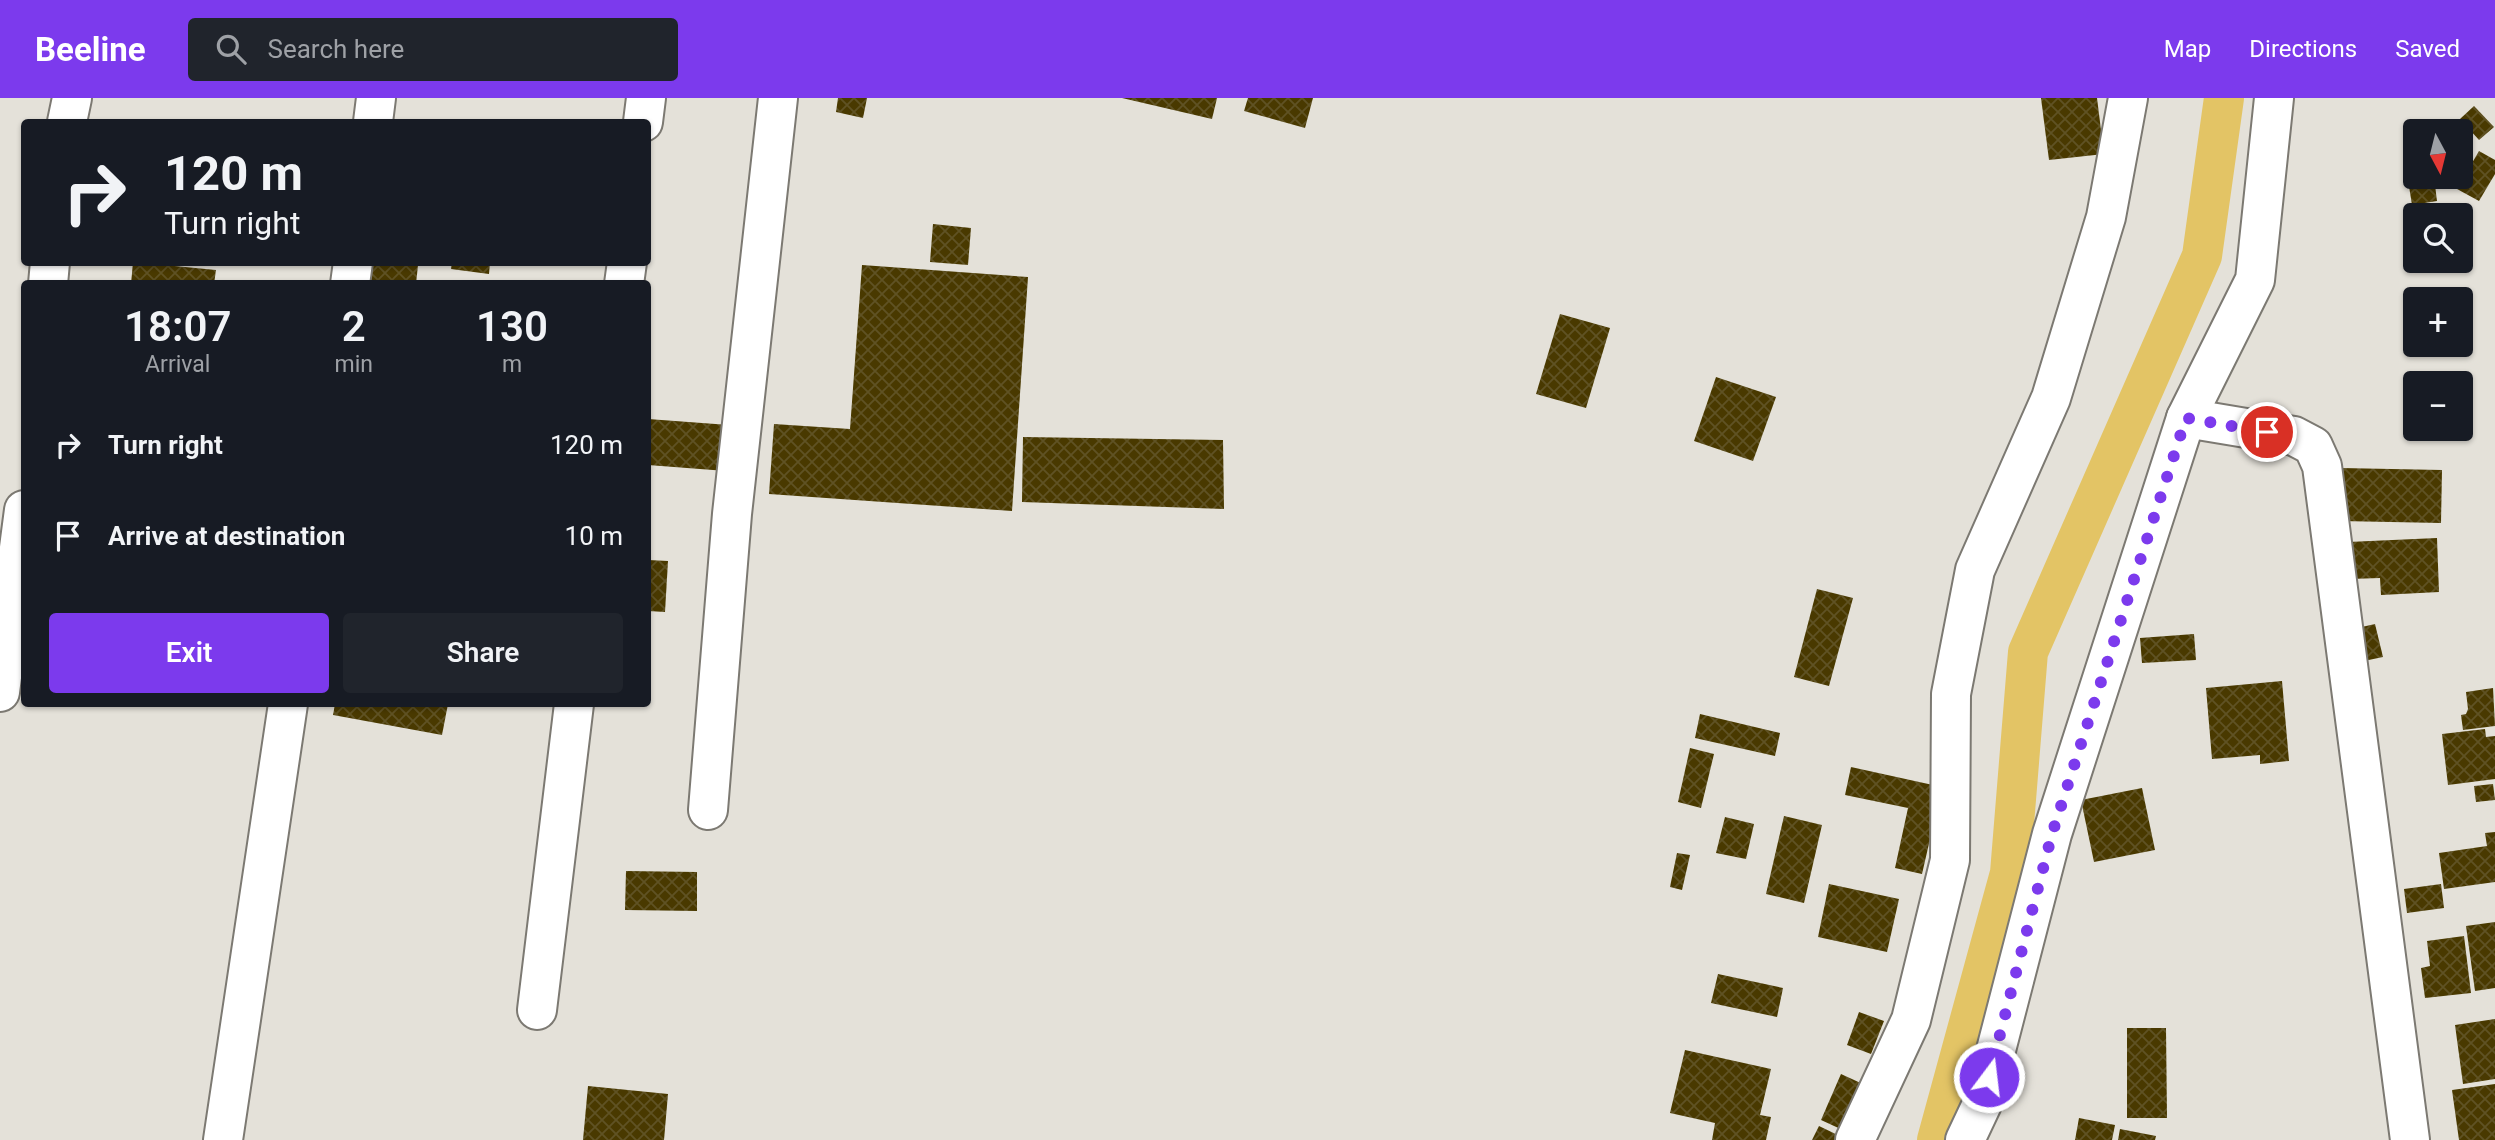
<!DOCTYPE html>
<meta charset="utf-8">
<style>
body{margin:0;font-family:Roboto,sans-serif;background:#20242c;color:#f1f3f6;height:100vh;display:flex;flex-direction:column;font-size:26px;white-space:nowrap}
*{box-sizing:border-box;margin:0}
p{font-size:23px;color:#9ea1a6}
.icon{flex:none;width:38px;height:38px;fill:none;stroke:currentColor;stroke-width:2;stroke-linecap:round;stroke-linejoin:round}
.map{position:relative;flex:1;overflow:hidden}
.drawer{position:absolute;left:21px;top:182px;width:630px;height:427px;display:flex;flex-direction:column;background:#171b24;border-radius:7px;box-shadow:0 2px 5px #0004}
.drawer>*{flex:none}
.banner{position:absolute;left:21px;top:21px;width:630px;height:147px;border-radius:7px;box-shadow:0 2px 5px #0004;background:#171b24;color:#f1f3f6;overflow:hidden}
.needle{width:46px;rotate:173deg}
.buttons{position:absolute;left:2403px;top:21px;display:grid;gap:14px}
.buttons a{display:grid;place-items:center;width:70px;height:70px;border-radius:7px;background:#171b24;box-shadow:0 2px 5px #0004;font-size:35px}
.pin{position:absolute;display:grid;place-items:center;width:60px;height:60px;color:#fff;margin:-30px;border:4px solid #fff;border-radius:50%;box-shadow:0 2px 7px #0007}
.me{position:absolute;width:77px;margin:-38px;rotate:15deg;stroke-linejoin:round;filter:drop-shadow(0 0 5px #0008)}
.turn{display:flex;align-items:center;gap:24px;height:147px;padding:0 28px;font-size:32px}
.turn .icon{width:91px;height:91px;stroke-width:2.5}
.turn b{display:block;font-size:49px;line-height:60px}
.eta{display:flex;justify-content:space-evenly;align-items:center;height:119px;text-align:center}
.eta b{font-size:42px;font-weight:600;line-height:49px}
.primary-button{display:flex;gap:14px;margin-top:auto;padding:14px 28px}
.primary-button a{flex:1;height:80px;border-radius:7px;background:#7c3aed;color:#fff;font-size:28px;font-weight:600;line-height:80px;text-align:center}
.primary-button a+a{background:#20242c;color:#f1f3f6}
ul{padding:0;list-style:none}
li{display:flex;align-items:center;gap:21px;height:91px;padding:0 28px}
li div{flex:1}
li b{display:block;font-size:26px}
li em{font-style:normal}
header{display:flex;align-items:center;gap:42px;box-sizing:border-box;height:98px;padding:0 35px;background:#7c3aed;color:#fff}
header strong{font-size:33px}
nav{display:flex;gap:38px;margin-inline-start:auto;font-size:24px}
.search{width:490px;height:63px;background:#20242c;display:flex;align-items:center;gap:18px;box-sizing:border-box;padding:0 24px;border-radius:7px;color:#9ea1a6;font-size:26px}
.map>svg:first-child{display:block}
</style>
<header>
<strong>Beeline</strong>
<div class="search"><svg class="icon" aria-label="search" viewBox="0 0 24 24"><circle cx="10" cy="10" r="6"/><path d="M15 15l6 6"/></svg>Search here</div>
<nav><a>Map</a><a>Directions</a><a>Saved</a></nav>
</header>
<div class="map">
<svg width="2495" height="1042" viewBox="0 0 2495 1042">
<defs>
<pattern id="building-cross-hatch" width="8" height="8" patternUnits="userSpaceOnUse" patternTransform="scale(1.75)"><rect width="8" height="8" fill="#493900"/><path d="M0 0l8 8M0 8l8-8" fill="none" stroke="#5f5224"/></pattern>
</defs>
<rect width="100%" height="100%" fill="#e4e1d9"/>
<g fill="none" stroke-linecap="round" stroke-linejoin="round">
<!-- canal -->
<polyline stroke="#e3c465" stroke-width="40" points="1937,1042 2010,775 2028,554 2202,158 2224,0"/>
</g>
<!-- building -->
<g fill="url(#building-cross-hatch)">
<polygon points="838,0 867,0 863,20 836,14"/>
<polygon points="1122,0 1217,0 1212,21"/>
<polygon points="1248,0 1313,0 1305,30 1244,13"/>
<polygon points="2041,0 2097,0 2104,56 2049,62"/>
<polygon points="2474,8 2494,29 2479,42 2460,21"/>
<polygon points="2479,53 2495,62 2495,76 2479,103 2457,91"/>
<polygon points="2415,55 2415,79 2434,79 2437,103 2412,107 2404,57"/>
<polygon points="933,126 971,130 968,167 930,164"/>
<polygon points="133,164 216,172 214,186 131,186"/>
<polygon points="363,164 418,167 416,186 360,186"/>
<polygon points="452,164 490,164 489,176 451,171"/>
<polygon points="862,167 1028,179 1012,413 769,396 774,326 850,331"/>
<polygon points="1560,216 1610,230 1586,310 1536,296"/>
<polygon points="1716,279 1776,299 1753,363 1694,343"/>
<polygon points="648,321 729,327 726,373 648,367"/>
<polygon points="1023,339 1223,342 1224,411 1022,404"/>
<polygon points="2341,370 2442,372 2441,425 2340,423"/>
<polygon points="2437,440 2439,494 2381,497 2380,480 2350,481 2348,444"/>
<polygon points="648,462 668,463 665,514 648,513"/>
<polygon points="1817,491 1853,500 1829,588 1794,579"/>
<polygon points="2375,526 2383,559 2359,564 2353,531"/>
<polygon points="2194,536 2196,562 2142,565 2140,540"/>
<polygon points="2282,583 2289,663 2260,666 2260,657 2212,661 2206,590"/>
<polygon points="2493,590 2495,628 2463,632 2461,617 2466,616 2468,611 2466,594"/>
<polygon points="335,606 448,606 442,637 333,617"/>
<polygon points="1700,616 1780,635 1775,658 1695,640"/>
<polygon points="2485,631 2486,639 2495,638 2495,681 2448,687 2442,636"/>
<polygon points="1690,650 1714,656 1701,710 1678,704"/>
<polygon points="1851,669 1942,689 1922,776 1895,770 1908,710 1845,697"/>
<polygon points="2493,686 2495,702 2476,704 2474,688"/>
<polygon points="2142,690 2155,752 2094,764 2081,702"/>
<polygon points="1784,718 1822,727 1804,805 1766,796"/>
<polygon points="1725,719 1754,726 1746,761 1716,755"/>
<polygon points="2495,734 2495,784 2444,791 2439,755 2487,748 2485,735"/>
<polygon points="1677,755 1690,757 1682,792 1670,789"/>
<polygon points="626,773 697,774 697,813 625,812"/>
<polygon points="1829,786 1899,801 1887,854 1818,839"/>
<polygon points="2441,786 2444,810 2407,815 2404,791"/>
<polygon points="2495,824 2495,890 2475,893 2466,828"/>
<polygon points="2464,838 2471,895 2425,900 2421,870 2430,868 2427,843"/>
<polygon points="1718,876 1783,890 1777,919 1711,905"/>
<polygon points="1859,914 1884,923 1871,956 1847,947"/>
<polygon points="2495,921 2495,981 2463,986 2455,927"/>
<polygon points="2127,930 2166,930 2167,1020 2127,1020"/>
<polygon points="1685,952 1771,971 1760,1017 1771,1019 1766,1042 1712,1042 1715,1025 1670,1015"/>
<polygon points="1841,976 1865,987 1845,1033 1821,1022"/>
<polygon points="2495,986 2495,1042 2459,1042 2452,992"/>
<polygon points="588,988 668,996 664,1042 583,1042"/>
<polygon points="2079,1020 2115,1027 2112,1042 2075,1042"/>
<polygon points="1819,1028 1844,1040 1843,1042 1812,1042"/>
<polygon points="2120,1031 2156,1038 2155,1042 2118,1042"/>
</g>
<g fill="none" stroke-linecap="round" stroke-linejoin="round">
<!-- minor casing -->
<g stroke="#7c7972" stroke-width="42">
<g id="minor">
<polyline points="67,24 72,0"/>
<polyline points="373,24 376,0"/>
<polyline points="643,24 646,0"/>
<polyline points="48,186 50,164"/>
<polyline points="350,186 353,164"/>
<polyline points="624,186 627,164"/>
<polyline points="2186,320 2294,338 2313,348 2322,368 2410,1042"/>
<polyline points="0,594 24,412"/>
<polyline points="708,712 732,416 778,0"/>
<polyline points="537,912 574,606"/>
<polyline points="223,1042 288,606"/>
<polyline points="1855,1042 1911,922 1950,762 1951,596 1975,472 2051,300 2106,119 2128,0"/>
<polyline points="1965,1042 1982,1006 2052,736 2186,320 2255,182 2274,0"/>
</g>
</g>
<!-- minor -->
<use href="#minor" stroke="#fff" stroke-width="38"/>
</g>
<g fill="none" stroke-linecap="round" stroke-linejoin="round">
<!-- route -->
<polyline stroke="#7c3aed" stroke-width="12" stroke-dasharray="0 21.6" points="1989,979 2052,736 2186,320 2267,334"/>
</g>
</svg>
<div class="buttons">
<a><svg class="needle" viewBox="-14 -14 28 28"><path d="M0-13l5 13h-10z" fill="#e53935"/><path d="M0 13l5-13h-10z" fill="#9ea1a6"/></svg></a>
<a><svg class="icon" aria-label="search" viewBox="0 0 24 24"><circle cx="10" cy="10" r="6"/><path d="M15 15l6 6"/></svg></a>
<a>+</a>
<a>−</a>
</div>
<div class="pin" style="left:2267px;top:334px;background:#d93025"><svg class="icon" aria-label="arrive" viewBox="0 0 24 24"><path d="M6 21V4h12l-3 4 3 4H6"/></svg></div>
<svg class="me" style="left:1989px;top:979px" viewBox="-20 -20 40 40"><circle r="17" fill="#7c3aed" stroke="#fff" stroke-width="3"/><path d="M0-11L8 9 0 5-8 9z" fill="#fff"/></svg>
<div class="banner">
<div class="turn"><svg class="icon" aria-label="right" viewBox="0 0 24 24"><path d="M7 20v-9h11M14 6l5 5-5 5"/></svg><div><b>120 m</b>Turn right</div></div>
</div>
<section class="drawer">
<div class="eta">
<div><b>18:07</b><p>Arrival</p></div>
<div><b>2</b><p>min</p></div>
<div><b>130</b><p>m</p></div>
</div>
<ul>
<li><svg class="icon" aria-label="right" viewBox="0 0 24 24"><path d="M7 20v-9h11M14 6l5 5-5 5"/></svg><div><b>Turn right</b></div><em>120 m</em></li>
<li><svg class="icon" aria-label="arrive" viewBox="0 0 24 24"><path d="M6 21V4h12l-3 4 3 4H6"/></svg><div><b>Arrive at destination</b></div><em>10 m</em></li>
</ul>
<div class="primary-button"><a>Exit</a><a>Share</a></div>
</section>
</div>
